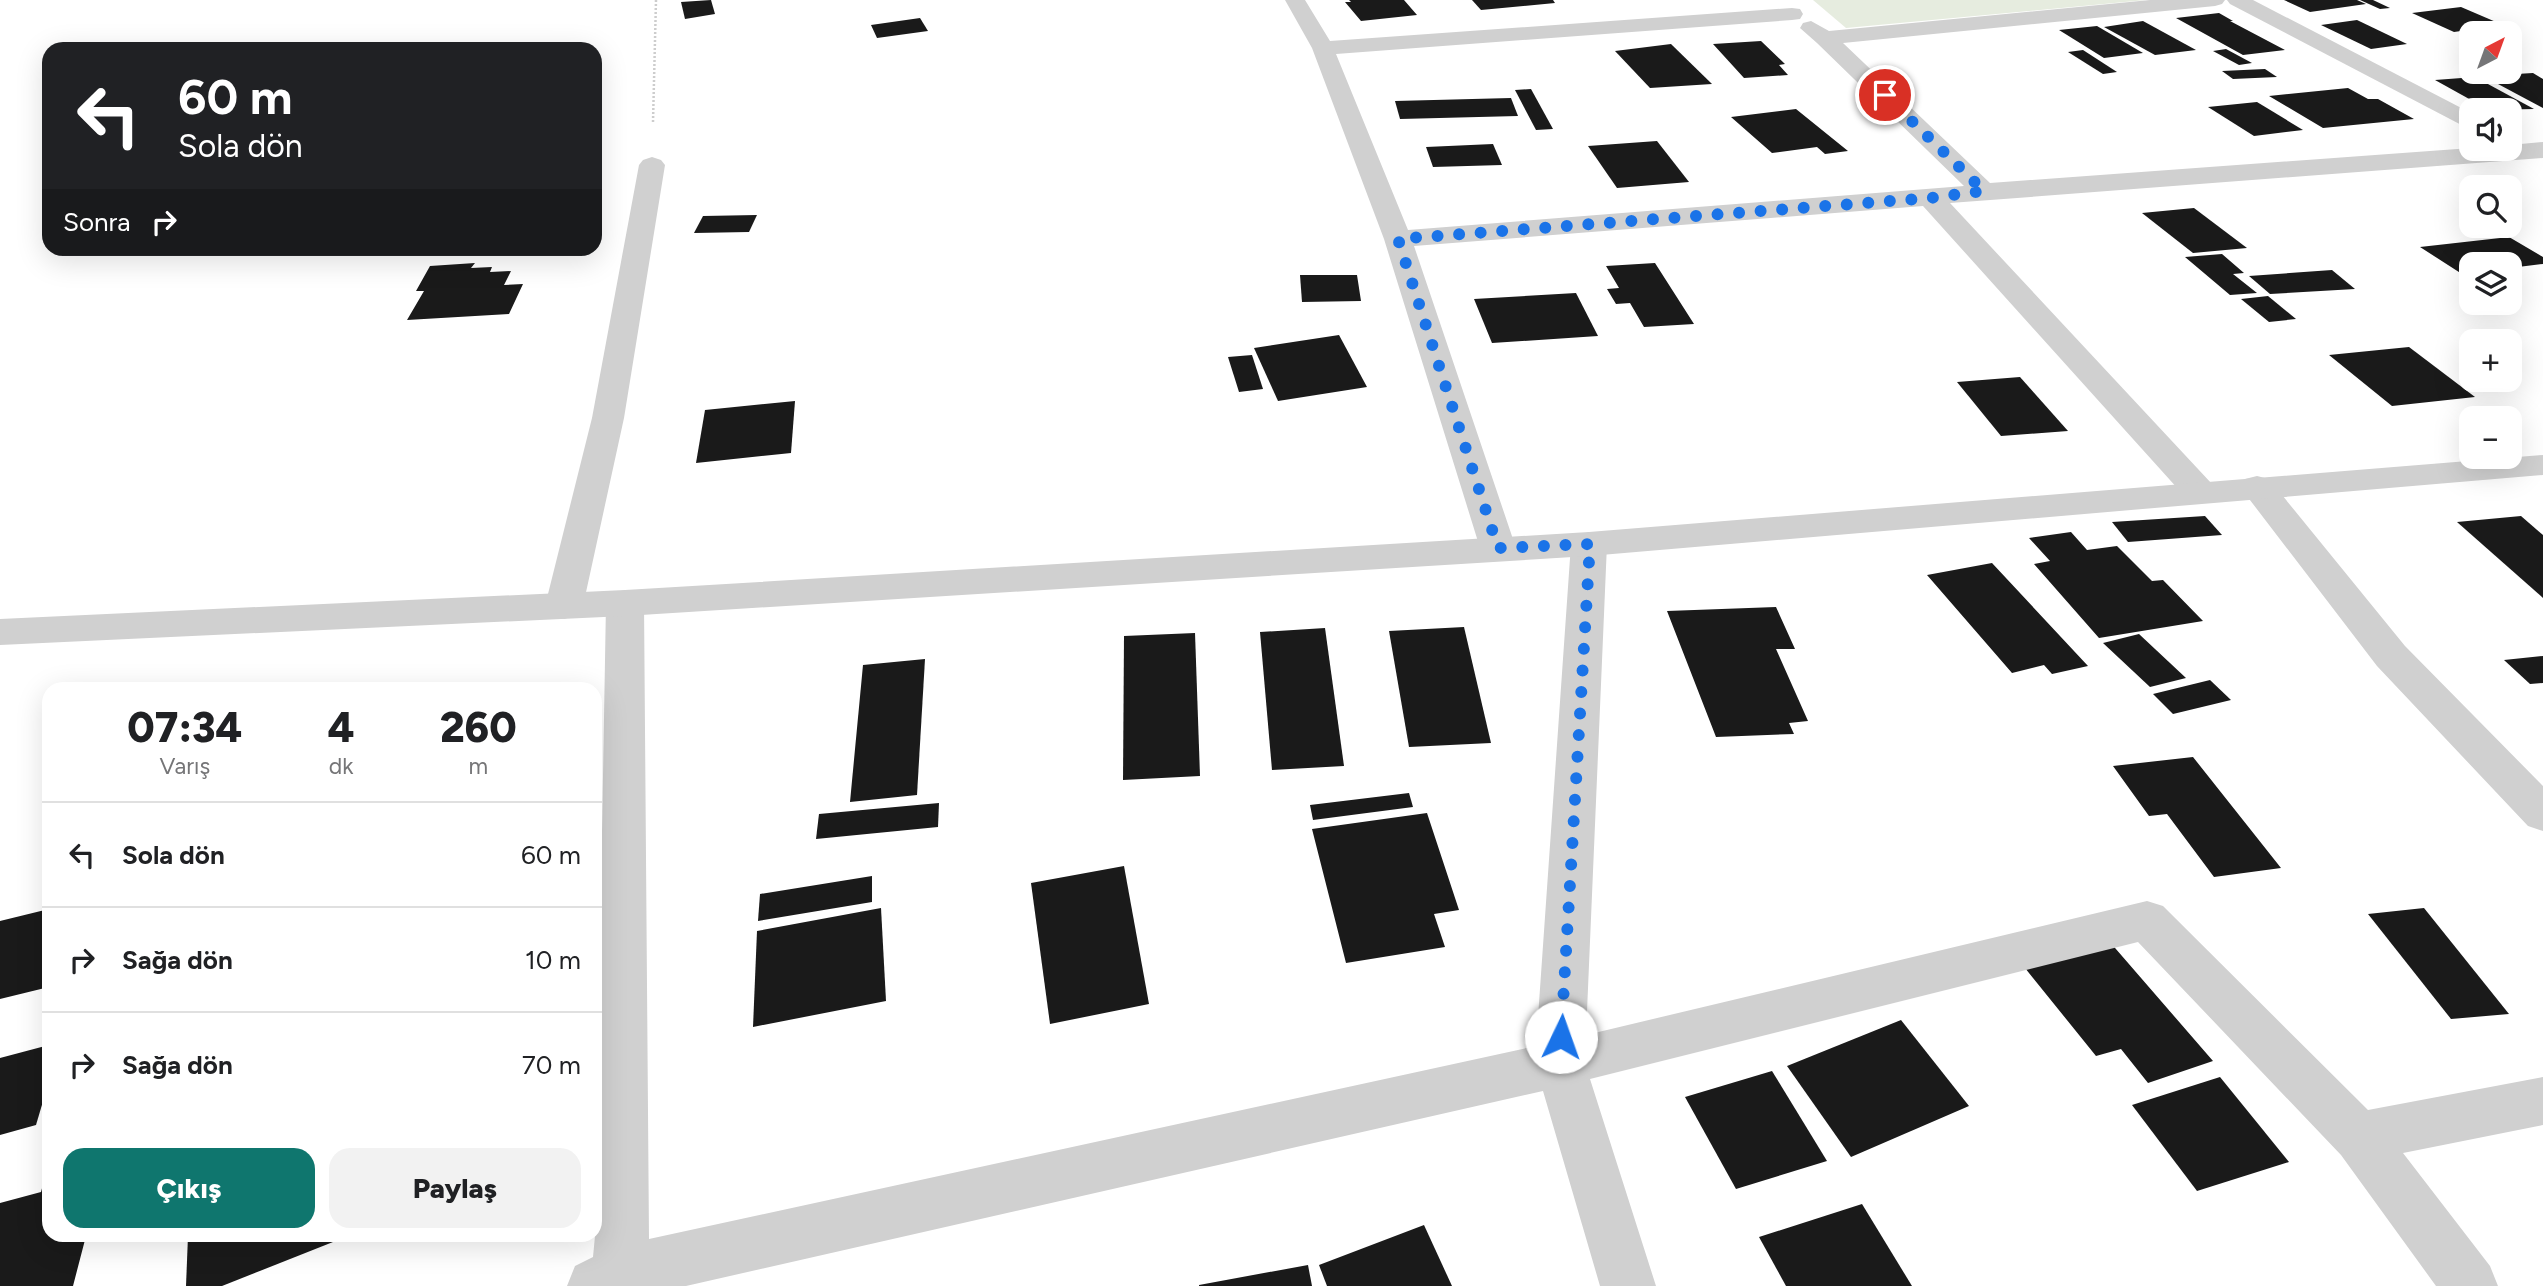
<!DOCTYPE html>
<html lang="tr">
<meta charset="utf-8">
<style>
body{margin:0;font-family:Figtree,sans-serif;background:#f2f2f2;color:#202124;height:100vh;display:flex;flex-direction:column;font-size:26px;white-space:nowrap}
*{box-sizing:border-box;margin:0}
p{font-size:23px;color:#757577}
.icon{flex:none;width:38px;height:38px;fill:none;stroke:currentColor;stroke-width:2;stroke-linecap:round;stroke-linejoin:round}
.map{position:relative;flex:1;overflow:hidden}
.drawer{position:absolute;left:42px;top:682px;width:560px;height:560px;display:flex;flex-direction:column;background:#fff;border-radius:21px;box-shadow:0 7px 28px #0002}
.drawer>*{flex:none}
.banner{position:absolute;left:42px;top:42px;width:560px;height:214px;border-radius:21px;box-shadow:0 7px 28px #0002;background:#202124;color:#fff;overflow:hidden}
.needle{width:46px;rotate:41deg}
.tools{position:absolute;left:2459px;top:21px;display:grid;gap:14px}
.tools a{display:grid;place-items:center;width:63px;height:63px;border-radius:14px;background:#fff;box-shadow:0 7px 28px #0002;font-size:35px}
.pin{position:absolute;display:grid;place-items:center;width:60px;height:60px;color:#fff;margin:-30px;border:4px solid #fff;border-radius:50%;box-shadow:0 2px 7px #0007}
.me{position:absolute;width:77px;margin:-38px;rotate:3deg;stroke-linejoin:round;filter:drop-shadow(0 0 5px #0008)}
.turn{display:flex;align-items:center;gap:24px;height:147px;padding:0 21px;font-size:32px}
.turn .icon{width:91px;height:91px;stroke-width:2.5}
.turn b{display:block;font-size:49px;line-height:60px}
.then{display:flex;align-items:center;height:66px;padding:0 21px;background:#0003;gap:14px;font-size:26px}
.eta{display:flex;justify-content:space-evenly;align-items:center;height:119px;text-align:center}
.eta b{font-size:42px;font-weight:800;line-height:49px}
.action{display:flex;gap:14px;margin-top:auto;padding:14px 21px}
.action a{flex:1;height:80px;border-radius:21px;background:#0f766e;color:#fff;font-size:28px;font-weight:800;line-height:80px;text-align:center}
.action a+a{background:#f2f2f2;color:#202124}
ul{padding:0;list-style:none}
li{display:flex;align-items:center;gap:21px;height:105px;padding:0 21px;border-top:2px solid #e0e0e0}
li div{flex:1}
li b{display:block;font-size:26px}
li em{font-style:normal}
.map>svg:first-child{display:block}
</style>
<div class="map">
<svg width="2543" height="1286" viewBox="0 0 2543 1286">
<rect width="100%" height="100%" fill="#fff"/>
<!-- green -->
<polygon fill="#e6ecdf" points="1813,0 2146,0 1846,28"/>
<!-- building -->
<g fill="#1a1a1a">
<polygon points="711,0 715,14 685,19 681,2"/>
<polygon points="1349,0 1404,0 1417,15 1361,21 1345,2 1351,2"/>
<polygon points="1472,0 1553,0 1555,3 1481,10"/>
<polygon points="2284,0 2357,0 2366,4 2310,12"/>
<polygon points="2360,0 2373,0 2390,8 2380,9"/>
<polygon points="2461,7 2503,25 2454,32 2412,13"/>
<polygon points="2219,13 2233,21 2230,21 2285,50 2243,55 2176,18"/>
<polygon points="920,18 928,31 877,38 871,25"/>
<polygon points="2357,20 2407,44 2371,49 2321,25"/>
<polygon points="2143,21 2196,50 2155,55 2104,27"/>
<polygon points="2097,26 2143,53 2104,58 2059,30"/>
<polygon points="1761,41 1785,64 1779,65 1788,75 1744,78 1713,44"/>
<polygon points="1671,44 1712,84 1650,88 1615,51"/>
<polygon points="2226,49 2252,63 2239,65 2213,51"/>
<polygon points="2083,50 2117,72 2103,74 2068,52"/>
<polygon points="2265,69 2277,77 2233,79 2222,71"/>
<polygon points="2533,73 2543,79 2543,108 2483,76"/>
<polygon points="2475,77 2534,109 2489,110 2435,80"/>
<polygon points="2348,88 2368,99 2378,99 2414,119 2323,128 2269,96"/>
<polygon points="1531,89 1553,129 1536,130 1515,90"/>
<polygon points="1511,98 1518,116 1400,119 1395,101"/>
<polygon points="2257,102 2303,130 2254,136 2208,107"/>
<polygon points="1796,109 1848,151 1825,154 1817,147 1772,153 1731,117"/>
<polygon points="1657,141 1689,182 1617,188 1588,146"/>
<polygon points="1493,144 1502,165 1433,167 1426,147"/>
<polygon points="2194,208 2247,248 2193,253 2142,213"/>
<polygon points="757,215 749,232 694,233 703,216"/>
<polygon points="2509,237 2543,257 2543,264 2510,268 2510,264 2471,264 2471,273 2462,274 2420,247"/>
<polygon points="402,248 452,248 452,250 399,256"/>
<polygon points="2222,254 2244,273 2233,274 2257,293 2230,295 2185,257"/>
<polygon points="475,263 471,268 492,267 490,272 511,271 504,285 523,284 509,314 407,320 424,291 416,291 430,266"/>
<polygon points="1655,263 1694,324 1644,327 1630,303 1616,304 1607,289 1619,288 1606,266"/>
<polygon points="2332,270 2355,289 2270,294 2249,276"/>
<polygon points="1300,275 1357,275 1361,301 1302,302"/>
<polygon points="1576,293 1598,336 1492,343 1474,299"/>
<polygon points="2268,296 2296,319 2269,322 2241,299"/>
<polygon points="1339,335 1367,387 1278,401 1254,348"/>
<polygon points="2409,347 2475,397 2392,406 2329,355"/>
<polygon points="1252,355 1263,389 1239,392 1228,357"/>
<polygon points="2020,377 2068,431 2001,436 1957,382"/>
<polygon points="795,401 791,453 696,463 705,410"/>
<polygon points="2205,516 2222,535 2128,542 2112,522"/>
<polygon points="2521,516 2543,535 2543,598 2457,522"/>
<polygon points="2071,532 2087,550 2117,546 2152,581 2163,580 2203,621 2099,638 2034,564 2050,561 2029,538"/>
<polygon points="1992,563 2088,666 2052,674 2044,665 2012,673 1927,575"/>
<polygon points="1776,607 1795,649 1776,649 1808,721 1789,723 1794,734 1716,737 1667,611"/>
<polygon points="1464,627 1491,743 1409,747 1389,631"/>
<polygon points="1325,628 1344,766 1272,770 1260,632"/>
<polygon points="1195,633 1200,776 1123,780 1124,636"/>
<polygon points="2139,634 2186,678 2150,687 2103,643"/>
<polygon points="2543,656 2543,683 2530,684 2504,660"/>
<polygon points="925,659 917,795 850,802 863,665"/>
<polygon points="2210,680 2231,700 2173,714 2153,694"/>
<polygon points="2193,757 2281,868 2214,877 2167,814 2149,816 2113,766"/>
<polygon points="1409,793 1413,807 1313,820 1310,805"/>
<polygon points="939,803 938,827 816,839 819,814"/>
<polygon points="1427,813 1459,910 1434,914 1445,947 1346,963 1312,829"/>
<polygon points="1124,866 1149,1004 1050,1024 1031,883"/>
<polygon points="872,876 872,902 758,921 760,894"/>
<polygon points="881,908 886,1001 753,1027 757,931"/>
<polygon points="2424,908 2509,1014 2451,1019 2368,914"/>
<polygon points="49,909 49,987 0,999 0,921"/>
<polygon points="2109,941 2213,1061 2148,1083 2121,1049 2096,1056 2025,968"/>
<polygon points="1901,1020 1969,1106 1851,1157 1787,1066"/>
<polygon points="49,1045 49,1081 36,1125 0,1135 0,1058"/>
<polygon points="1772,1071 1827,1161 1736,1189 1685,1097"/>
<polygon points="2220,1077 2289,1162 2197,1191 2132,1105"/>
<polygon points="49,1176 49,1236 86,1236 73,1286 0,1286 0,1203 41,1192 45,1177"/>
<polygon points="1862,1204 1912,1286 1786,1286 1759,1237"/>
<polygon points="1424,1225 1452,1286 1327,1286 1319,1265"/>
<polygon points="188,1236 333,1236 333,1242 222,1286 186,1286"/>
<polygon points="1308,1265 1312,1286 1199,1286 1199,1285"/>
</g>
<g fill="none" stroke-linecap="round" stroke-linejoin="round">
<!-- path -->
<polyline stroke="#cdcdcd" stroke-width="2.5" stroke-dasharray="2 2" stroke-linecap="butt" points="653,122 656,0"/>
<!-- service -->
<polygon fill="#d0d0d0" fill-rule="evenodd" points="652,157 661,160 665,165 624,418 583,606 577,615 564,619 551,615 545,606 592,418 639,165 643,160"/>
<!-- minor -->
<g fill="#d0d0d0" fill-rule="evenodd">
<polygon points="1285,0 1305,0 1330,41 1792,8 1800,9 1803,14 1800,19 1792,20 1336,54 1408,230 1964,186 1817,43 1800,28 1803,23 1811,21 1829,31 2150,0 2225,0 2222,4 2215,6 1843,43 1990,183 2471,148 2510,149 2510,145 2543,142 2543,158 1950,203 2212,484 2217,492 2212,500 2200,503 2188,500 1923,206 1414,246 1516,548 1511,556 1498,560 1485,556 1480,548 1384,239 1312,48"/>
<polygon points="2227,0 2253,0 2471,113 2471,130 2230,4"/>
<polygon points="2257,476 2269,479 2405,646 2543,786 2543,831 2528,826 2377,666 2240,487 2245,479"/>
<polygon points="1589,532 1602,536 1607,544 1586,1035 2147,901 2163,906 2368,1110 2543,1077 2543,1125 2403,1153 2490,1266 2498,1286 2436,1286 2341,1155 2138,942 1590,1079 1656,1286 1600,1286 1543,1091 686,1286 567,1286 575,1266 593,1257 595,1236 606,603 612,594 625,590 638,594 644,603 649,1239 1536,1046 1571,544 1576,536"/>
</g>
<!-- tertiary -->
<polygon fill="#d0d0d0" fill-rule="evenodd" points="2543,455 2543,475 1589,556 625,616 0,645 0,619 625,590 1589,532"/>
</g>
<g fill="none" stroke-linecap="round" stroke-linejoin="round">
<!-- route -->
<polyline stroke="#1a73e8" stroke-width="12" stroke-dasharray="0 21.6" points="1561,1037 1590,544 1498,548 1398,239 1930,198 1984,191 1885,95"/>
</g>
</svg>
<div class="tools">
<a><svg class="needle" viewBox="-14 -14 28 28"><path d="M0-13l5 13h-10z" fill="#e53935"/><path d="M0 13l5-13h-10z" fill="#757577"/></svg></a>
<a><svg class="icon" aria-label="sound" viewBox="0 0 24 24"><path d="M4 9h4l5-4v14l-5-4H4zM17 9q2 3 0 6"/></svg></a>
<a><svg class="icon" aria-label="search" viewBox="0 0 24 24"><circle cx="10" cy="10" r="6"/><path d="M15 15l6 6"/></svg></a>
<a><svg class="icon" aria-label="layers" viewBox="0 0 24 24"><path d="M12 4l9 5-9 5-9-5zM3 14l9 5 9-5"/></svg></a>
<a>+</a>
<a>−</a>
</div>
<div class="pin" style="left:1885px;top:95px;background:#d93025"><svg class="icon" aria-label="arrive" viewBox="0 0 24 24"><path d="M6 21V4h12l-3 4 3 4H6"/></svg></div>
<svg class="me" style="left:1561px;top:1037px" viewBox="-20 -20 40 40"><circle r="19" fill="#fff"/><path d="M0-13L10 11 0 6-10 11z" fill="#1a73e8"/></svg>
<div class="banner">
<div class="turn"><svg class="icon" aria-label="left" viewBox="0 0 24 24"><path d="M17 20v-9H6M10 6l-5 5 5 5"/></svg><div><b>60 m</b>Sola dön</div></div>
<div class="then">Sonra<svg class="icon" aria-label="right" viewBox="0 0 24 24"><path d="M7 20v-9h11M14 6l5 5-5 5"/></svg></div>
</div>
<section class="drawer">
<div class="eta">
<div><b>07:34</b><p>Varış</p></div>
<div><b>4</b><p>dk</p></div>
<div><b>260</b><p>m</p></div>
</div>
<ul>
<li><svg class="icon" aria-label="left" viewBox="0 0 24 24"><path d="M17 20v-9H6M10 6l-5 5 5 5"/></svg><div><b>Sola dön</b></div><em>60 m</em></li>
<li><svg class="icon" aria-label="right" viewBox="0 0 24 24"><path d="M7 20v-9h11M14 6l5 5-5 5"/></svg><div><b>Sağa dön</b></div><em>10 m</em></li>
<li><svg class="icon" aria-label="right" viewBox="0 0 24 24"><path d="M7 20v-9h11M14 6l5 5-5 5"/></svg><div><b>Sağa dön</b></div><em>70 m</em></li>
</ul>
<div class="action"><a>Çıkış</a><a>Paylaş</a></div>
</section>
</div>
